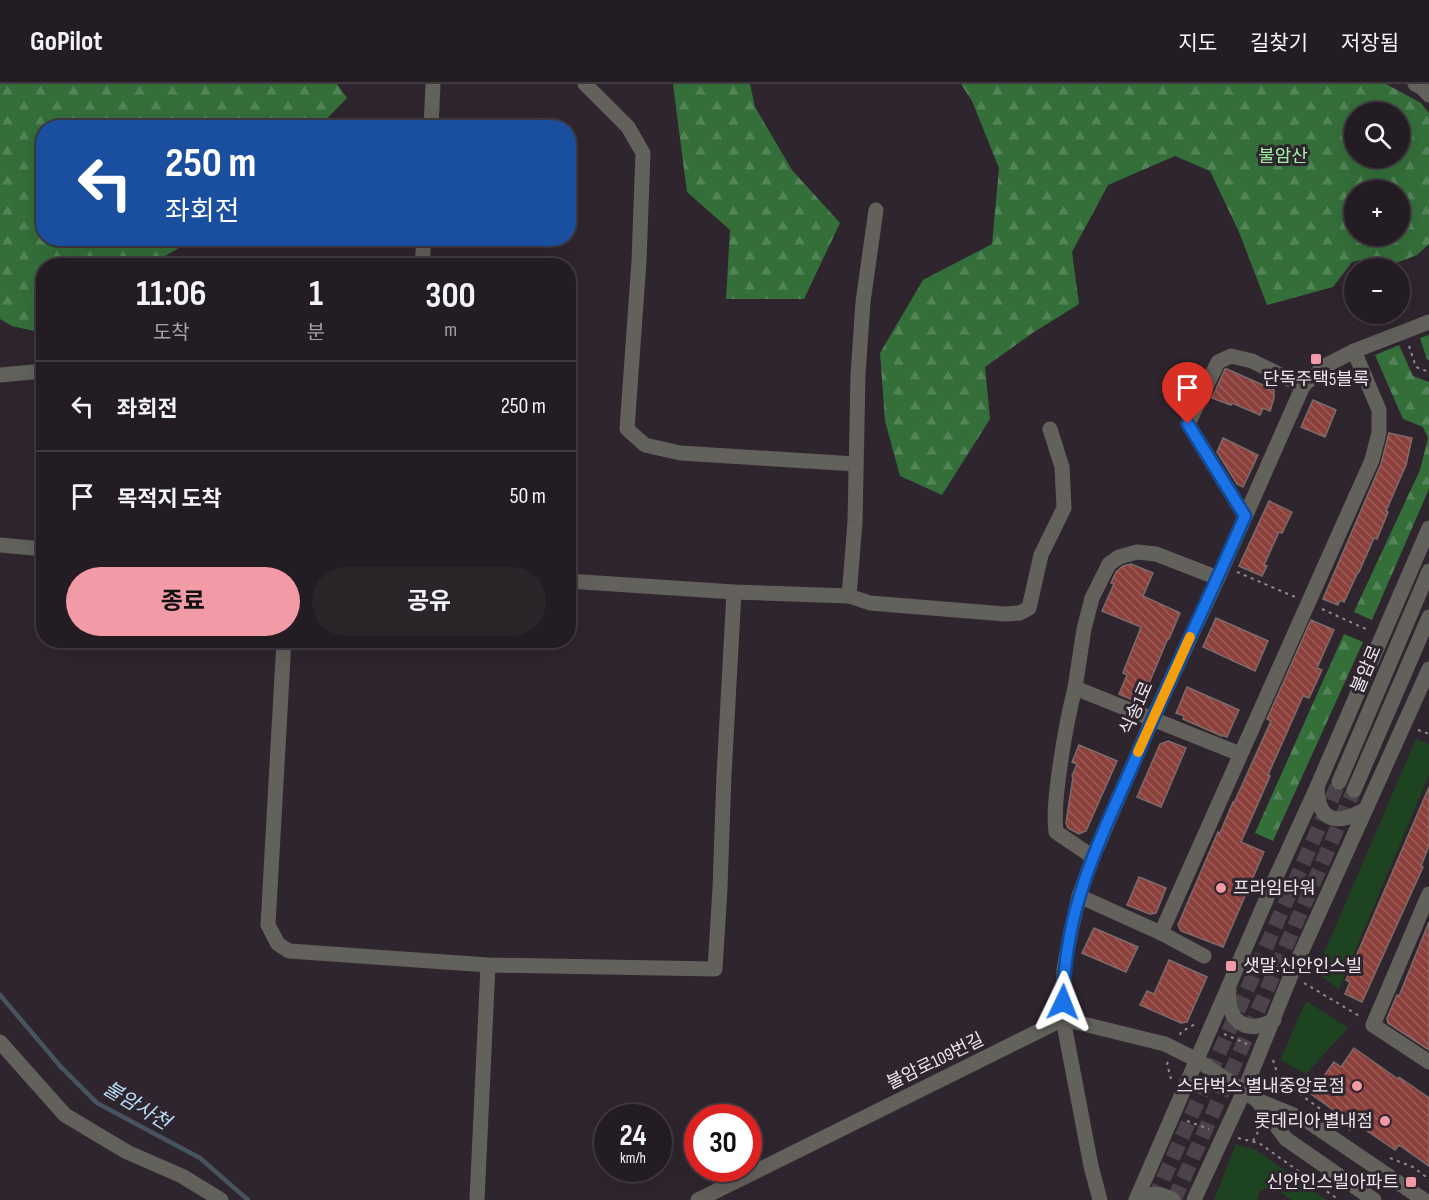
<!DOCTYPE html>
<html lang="ko">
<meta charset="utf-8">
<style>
body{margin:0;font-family:"Sofia Sans Condensed","Noto Sans KR",sans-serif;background:#2b252a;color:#f1f3f6;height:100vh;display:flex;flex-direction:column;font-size:22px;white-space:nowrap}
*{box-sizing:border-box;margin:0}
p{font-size:20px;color:#a3a1a5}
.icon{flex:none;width:33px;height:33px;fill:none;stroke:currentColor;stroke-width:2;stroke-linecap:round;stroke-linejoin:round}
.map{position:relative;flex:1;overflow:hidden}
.details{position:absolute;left:36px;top:174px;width:540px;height:390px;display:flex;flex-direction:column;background:#231c22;border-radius:24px;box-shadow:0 6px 24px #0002,0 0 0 2px #403a40}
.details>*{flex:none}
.banner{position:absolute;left:36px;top:36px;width:540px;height:126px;border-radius:24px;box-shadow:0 6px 24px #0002,0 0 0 2px #403a40;background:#1a4fa0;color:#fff;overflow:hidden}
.controls{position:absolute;left:1344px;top:18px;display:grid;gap:12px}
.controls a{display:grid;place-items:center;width:66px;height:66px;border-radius:50%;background:#231c22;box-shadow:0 6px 24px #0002,0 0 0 2px #403a40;font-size:30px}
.speed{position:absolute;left:594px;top:1020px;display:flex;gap:12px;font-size:30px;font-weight:700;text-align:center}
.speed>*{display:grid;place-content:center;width:78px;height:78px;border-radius:50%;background:#231c22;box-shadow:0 6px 24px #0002,0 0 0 2px #403a40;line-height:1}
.speed small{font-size:15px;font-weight:400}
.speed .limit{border:9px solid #d22;background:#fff;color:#111}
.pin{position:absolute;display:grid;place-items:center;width:51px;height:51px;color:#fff;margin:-62px -26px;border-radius:50% 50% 50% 0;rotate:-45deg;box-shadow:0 0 6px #0007}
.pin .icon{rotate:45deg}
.me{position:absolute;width:66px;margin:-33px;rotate:2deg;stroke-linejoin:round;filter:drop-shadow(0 0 4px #0008)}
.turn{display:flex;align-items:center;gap:21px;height:126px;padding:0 30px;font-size:27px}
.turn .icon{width:78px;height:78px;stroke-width:2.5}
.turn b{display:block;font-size:42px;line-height:51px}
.eta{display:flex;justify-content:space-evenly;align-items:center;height:102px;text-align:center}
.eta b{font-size:36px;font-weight:700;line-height:42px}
.button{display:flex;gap:12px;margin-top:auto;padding:12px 30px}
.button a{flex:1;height:69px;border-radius:36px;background:#f39aa7;color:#111;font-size:24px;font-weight:700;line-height:69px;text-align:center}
.button a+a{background:#2b252a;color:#f1f3f6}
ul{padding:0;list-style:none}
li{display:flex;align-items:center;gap:18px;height:90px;padding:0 30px;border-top:2px solid #403a40}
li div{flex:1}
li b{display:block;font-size:22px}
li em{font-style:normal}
header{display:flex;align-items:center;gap:36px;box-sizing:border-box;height:84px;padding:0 30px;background:#231c22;border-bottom:2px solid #403a40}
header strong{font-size:28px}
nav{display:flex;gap:33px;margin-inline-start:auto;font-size:21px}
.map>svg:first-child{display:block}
</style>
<header>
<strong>GoPilot</strong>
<nav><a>지도</a><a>길찾기</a><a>저장됨</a></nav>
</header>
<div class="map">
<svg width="1429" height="1116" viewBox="0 0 1429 1116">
<defs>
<pattern id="forest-firs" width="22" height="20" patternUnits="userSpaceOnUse" patternTransform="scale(1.5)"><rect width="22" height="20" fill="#346f3a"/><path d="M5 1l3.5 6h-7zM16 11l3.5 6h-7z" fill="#528457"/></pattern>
<pattern id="building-back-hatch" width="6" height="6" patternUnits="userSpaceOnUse" patternTransform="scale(1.5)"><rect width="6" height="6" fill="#8c403b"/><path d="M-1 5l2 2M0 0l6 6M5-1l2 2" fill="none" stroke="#9c5c58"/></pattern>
</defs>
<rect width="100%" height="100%" fill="#2f252e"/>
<!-- green -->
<g fill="#1e4321">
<polygon points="1416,655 1429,660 1429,691 1339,905 1316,888"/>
<polygon points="1306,917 1348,944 1306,990 1280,976"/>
<polygon points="1236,1060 1256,1066 1326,1116 1292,1116 1271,1102 1260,1107 1257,1116 1214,1116"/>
</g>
<!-- forest -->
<g fill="url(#forest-firs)" fill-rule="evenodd">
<polygon points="0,0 337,0 347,14 319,43 44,44 44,154 194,155 150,181 44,182 43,249 12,242 0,235"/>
<polygon points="673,0 750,0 755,23 792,86 840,139 804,215 726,215 730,146 687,108"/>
<path d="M 961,0 L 1386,0 L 1421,19 L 1429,29 L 1429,160 L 1417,171 L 1383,184 L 1371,174 L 1352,178 L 1333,203 L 1267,221 L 1239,148 L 1210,87 L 1175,72 L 1108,101 L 1072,168 L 1079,220 L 1031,250 L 985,283 L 990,335 L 942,411 L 900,392 L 885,337 L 880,269 L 923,196 L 992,160 L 999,84 L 972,17 ZM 1400,28 L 1400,74 L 1354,74 L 1354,28 ZM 1400,106 L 1400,152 L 1354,152 L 1354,106 Z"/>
<polygon points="1429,251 1429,276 1427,275 1420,254"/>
<polygon points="1399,261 1413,292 1429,298 1429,405 1372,536 1354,528 1420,386 1428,354 1423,343 1403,335 1375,271"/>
<polygon points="1344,550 1363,558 1273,757 1255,749"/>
</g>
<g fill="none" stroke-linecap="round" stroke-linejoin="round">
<!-- stream -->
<polyline stroke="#47545f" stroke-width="4.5" points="0,911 61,983 97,1019 200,1074 248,1116"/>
</g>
<!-- building -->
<g fill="url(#building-back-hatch)" stroke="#7c6b69" stroke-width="1.5">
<polygon points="1225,285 1227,285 1274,306 1274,314 1270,327 1263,324 1260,331 1232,319 1231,321 1212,314"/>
<polygon points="1313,316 1336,326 1325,353 1301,343"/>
<polygon points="1389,349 1412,354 1406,381 1386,427 1388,428 1377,455 1374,454 1359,488 1358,488 1344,518 1340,516 1338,521 1323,515 1381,380"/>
<polygon points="1223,354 1258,371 1243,403 1237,400 1217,368"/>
<polygon points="1269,417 1292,428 1282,449 1279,448 1264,481 1267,482 1262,492 1239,482"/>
<polygon points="1131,480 1153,489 1143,512 1180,529 1169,555 1168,554 1142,616 1137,618 1119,610 1127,591 1123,589 1141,543 1102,527 1114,500 1111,499 1116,488 1123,482"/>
<polygon points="1216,534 1268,557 1255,587 1203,563"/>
<polygon points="1311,536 1334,546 1317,584 1322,586 1309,614 1303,612 1268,691 1270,692 1241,758 1264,768 1223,863 1181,847 1178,841 1218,748 1220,749 1233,718 1234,719 1271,637 1267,635"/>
<polygon points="1187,603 1239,626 1227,653 1222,651 1222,652 1183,635 1184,632 1176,629"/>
<polygon points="1168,657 1186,664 1161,723 1137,713 1160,660"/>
<polygon points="1079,661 1117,677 1086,747 1079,750 1068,744 1066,739 1073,693 1072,692 1077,680 1072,678"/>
<polygon points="1429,703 1429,762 1421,782 1423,783 1362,918 1345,910 1350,898 1346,896"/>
<polygon points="1139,793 1166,804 1156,829 1150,830 1127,821"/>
<polygon points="1429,838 1429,966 1388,939 1387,934 1397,911 1399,912"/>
<polygon points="1094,844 1138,863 1126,888 1082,869"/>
<polygon points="1169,876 1207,893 1187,938 1181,939 1140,921 1147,907 1154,910"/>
<polygon points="1354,964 1398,995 1399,993 1429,1014 1429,1082 1399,1061 1395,1066 1351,1036 1350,1038 1311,1010 1334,978 1341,983"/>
</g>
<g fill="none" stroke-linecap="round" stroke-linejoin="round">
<!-- minor-tunnel -->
<g stroke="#4c424a" stroke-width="15" stroke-dasharray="15 8" stroke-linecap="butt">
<polyline points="1154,1116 1339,698"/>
<polyline points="1174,1116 1228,995 1354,706"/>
</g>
<!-- path -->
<g stroke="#928a91" stroke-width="2" stroke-dasharray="3 4.5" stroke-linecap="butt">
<polyline points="1409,262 1416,283 1429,288"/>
<polyline points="1237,488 1295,513"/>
<polyline points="1322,525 1368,546"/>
<polyline points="1418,646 1429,650"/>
<polyline points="1304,899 1361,933"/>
<polyline points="1224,950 1247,960"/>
<polyline points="1180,951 1181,948 1197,939"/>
<polyline points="1273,976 1279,995 1351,1047"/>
<polyline points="1168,978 1167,980 1171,995"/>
<polyline points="1276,1008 1281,997"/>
<polyline points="1187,1037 1209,1045"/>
<polyline points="1238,1054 1259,1059 1339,1116"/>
<polyline points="1253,1057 1260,1044"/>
<polyline points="1390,1074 1413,1083 1429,1095"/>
</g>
<!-- minor -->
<g stroke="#63615b" stroke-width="15">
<polyline points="585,0 628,43 643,69 639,177 627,345 645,361 680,369 856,380"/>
<polyline points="1415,0 1421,3 1429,11"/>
<polyline points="431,44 433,0"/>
<polyline points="422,182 424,154"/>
<polyline points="0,291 44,287"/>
<polyline points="1245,432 1188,340 1218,278 1231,272 1252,277 1303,302"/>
<polyline points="0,461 44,465"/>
<polyline points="568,497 734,508 849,512 870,519 1005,530 1020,529 1029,524 1041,471 1064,424 1062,383 1050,345"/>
<polyline points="849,512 855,438 858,291 863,218 876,126"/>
<polyline points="284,556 268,841 278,860 289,867 488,881 715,885 720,804 724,691 734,508"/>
<polyline points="1075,604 1084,545 1092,514 1109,480 1119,473 1137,468 1156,470 1218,494"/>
<polyline points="1339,698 1429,487"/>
<path d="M 1317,703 C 1318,740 1339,741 1366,725"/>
<polyline points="1354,706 1429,533"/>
<path d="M 1093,773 L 1056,748 C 1054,730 1056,714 1058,697 C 1062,666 1067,635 1075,604 L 1240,670"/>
<polyline points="1429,810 1373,941 1429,978"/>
<polyline points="1079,812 1161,849 1204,872"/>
<polyline points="1161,849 1372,376 1379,349 1379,326 1354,267"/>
<path d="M 1229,905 C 1226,936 1245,952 1274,936"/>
<polyline points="0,958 65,1031 127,1068 182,1092 221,1116"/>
<polyline points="1257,1016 1286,1055 1374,1116"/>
<polyline points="477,1116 488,881"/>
<polyline points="698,1116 1063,935 1165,960 1197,976 1257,1016 1306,1036 1424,1116"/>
<polyline points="1100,1116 1091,1082 1063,935 1064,885 1071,847 1079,812 1093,773 1152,636 1218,494 1303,302 1325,282 1354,267 1429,238"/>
<polyline points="1136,1116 1276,793 1317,703 1429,444"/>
<path d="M 1142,1116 C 1151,1107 1163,1110 1173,1116"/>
<polyline points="1194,1116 1244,1007 1291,891 1429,585"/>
</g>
</g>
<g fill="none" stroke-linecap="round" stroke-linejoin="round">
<!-- route casing -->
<g stroke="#114b97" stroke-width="15">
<path id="route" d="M 1063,918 C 1064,882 1069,846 1080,811 C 1093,768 1113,726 1131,685 C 1167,600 1208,517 1245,432 L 1188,340"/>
</g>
<!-- route -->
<use href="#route" stroke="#1a73e8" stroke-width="10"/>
<!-- slow -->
<polyline stroke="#f59e0b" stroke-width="10" points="1138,668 1190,553"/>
</g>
<!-- markers -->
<g fill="#f39aa7" stroke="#2f252e" stroke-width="2">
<rect x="1310" y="269" width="12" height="12" rx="3"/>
<circle cx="1221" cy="804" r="6"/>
<rect x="1225" y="876" width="12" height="12" rx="3"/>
<circle cx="1357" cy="1002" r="6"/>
<circle cx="1385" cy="1037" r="6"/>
<rect x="1405" y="1092" width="12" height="12" rx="3"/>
</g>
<g text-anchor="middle" stroke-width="6" stroke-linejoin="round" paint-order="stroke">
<!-- park labels -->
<g font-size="18" fill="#a0f3a5" stroke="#2f252e">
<text x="1283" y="78">불암산</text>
</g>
<!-- poi labels -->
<g font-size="18" fill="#ede6ec" stroke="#2f252e" text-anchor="end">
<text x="1316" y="301" text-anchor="middle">단독주택5블록</text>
<text x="1233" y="810" text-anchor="start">프라임타워</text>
<text x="1243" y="888" text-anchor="start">샛말.신안인스빌</text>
<text x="1345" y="1008">스타벅스 별내중앙로점</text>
<text x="1373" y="1043">롯데리아 별내점</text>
<text x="1399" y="1104">신안인스빌아파트</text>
</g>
<!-- street labels -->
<g font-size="18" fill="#ede6ec" stroke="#2f252e">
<text transform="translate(1366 585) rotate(-67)" y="6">불암로</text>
<text transform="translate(1136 624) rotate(-66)" y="6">식송1로</text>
<text transform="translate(935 977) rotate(-26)" y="6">불암로109번길</text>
</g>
<!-- water labels -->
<g font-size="20" font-style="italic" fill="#b6ddf6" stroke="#2f252e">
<text transform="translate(137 1021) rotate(31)" y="7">불암사천</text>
</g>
</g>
</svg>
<div class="controls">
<a><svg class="icon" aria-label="search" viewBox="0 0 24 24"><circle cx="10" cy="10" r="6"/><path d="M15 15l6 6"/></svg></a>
<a>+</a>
<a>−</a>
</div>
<div class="speed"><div>24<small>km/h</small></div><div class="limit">30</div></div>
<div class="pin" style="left:1188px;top:340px;background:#d93025"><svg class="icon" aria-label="arrive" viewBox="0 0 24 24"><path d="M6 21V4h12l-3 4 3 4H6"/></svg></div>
<svg class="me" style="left:1063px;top:918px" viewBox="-20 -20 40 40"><path d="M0-17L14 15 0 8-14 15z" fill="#1a73e8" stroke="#fff" stroke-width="4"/></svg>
<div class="banner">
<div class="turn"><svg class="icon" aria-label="left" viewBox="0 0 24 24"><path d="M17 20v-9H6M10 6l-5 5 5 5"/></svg><div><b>250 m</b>좌회전</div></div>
</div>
<section class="details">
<div class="eta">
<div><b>11:06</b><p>도착</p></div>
<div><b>1</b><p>분</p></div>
<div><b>300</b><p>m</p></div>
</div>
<ul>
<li><svg class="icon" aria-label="left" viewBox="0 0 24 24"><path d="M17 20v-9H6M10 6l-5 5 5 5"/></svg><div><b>좌회전</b></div><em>250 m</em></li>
<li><svg class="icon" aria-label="arrive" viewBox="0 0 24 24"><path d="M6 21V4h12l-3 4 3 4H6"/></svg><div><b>목적지 도착</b></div><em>50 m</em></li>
</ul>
<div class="button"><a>종료</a><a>공유</a></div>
</section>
</div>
